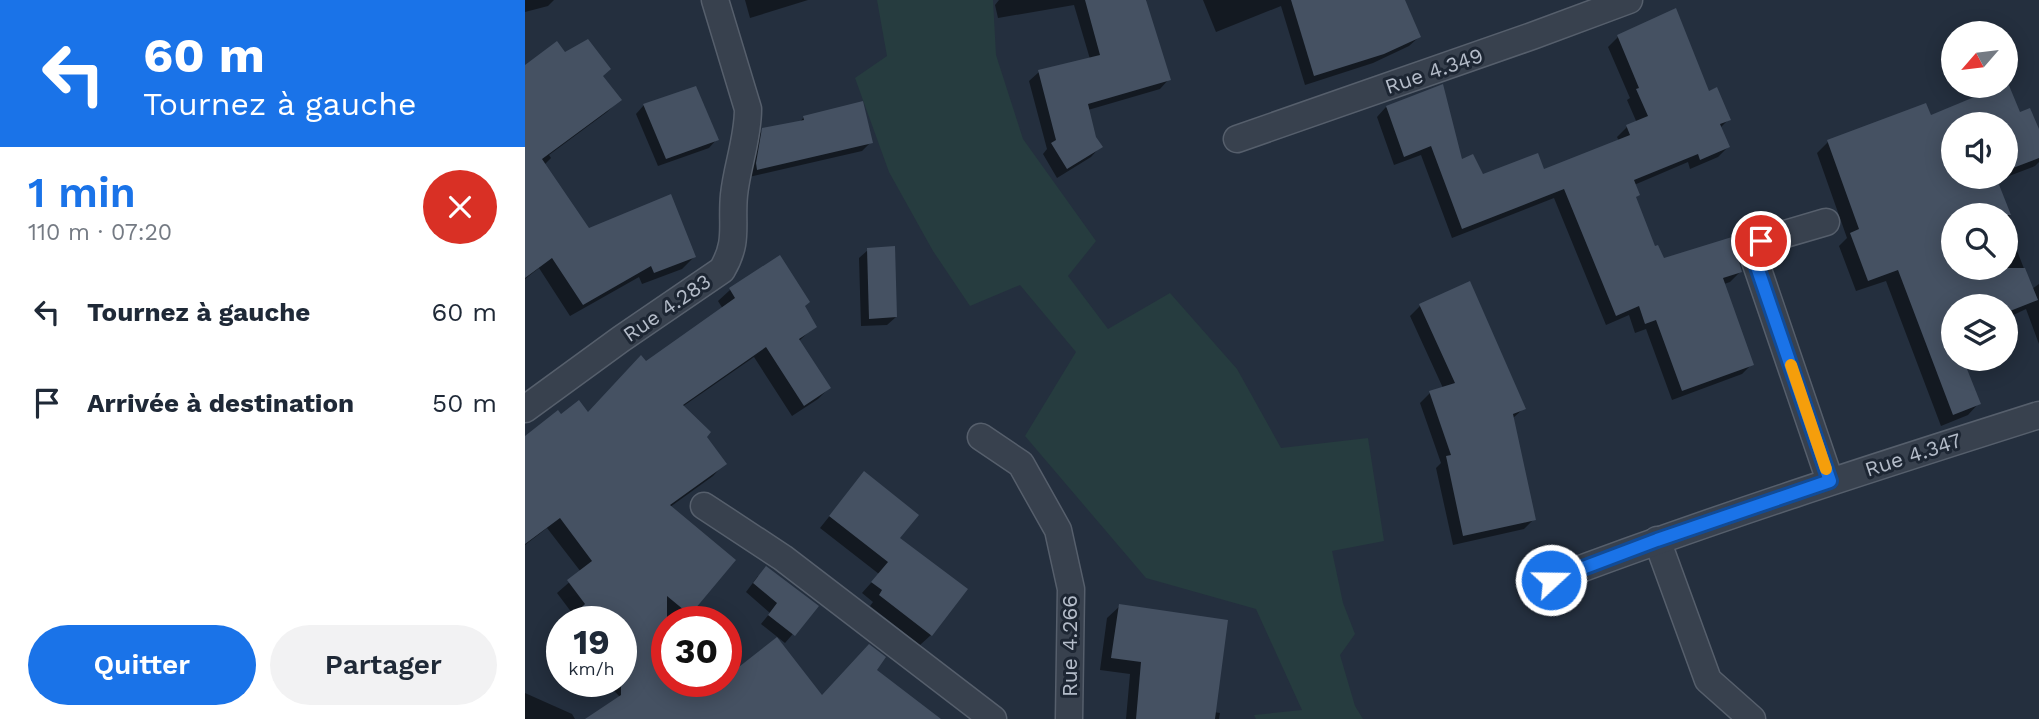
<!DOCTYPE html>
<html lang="fr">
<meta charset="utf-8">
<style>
body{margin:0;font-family:"Work Sans",sans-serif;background:#f2f2f3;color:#1f2937;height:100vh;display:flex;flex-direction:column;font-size:26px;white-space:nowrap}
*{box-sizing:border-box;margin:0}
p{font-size:23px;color:#747a83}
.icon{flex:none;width:38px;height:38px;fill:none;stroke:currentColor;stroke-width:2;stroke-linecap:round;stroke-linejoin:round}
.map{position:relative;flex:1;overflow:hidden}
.details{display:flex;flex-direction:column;background:#fff;width:525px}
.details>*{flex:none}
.hud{background:#1a73e8;color:#fff;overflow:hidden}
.needle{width:46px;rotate:242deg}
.buttons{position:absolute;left:1416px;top:21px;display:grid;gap:14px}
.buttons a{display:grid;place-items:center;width:77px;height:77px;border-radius:50%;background:#fff;box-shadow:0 4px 18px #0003;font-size:35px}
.speed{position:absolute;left:21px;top:606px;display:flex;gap:14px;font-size:35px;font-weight:700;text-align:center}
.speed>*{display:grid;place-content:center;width:91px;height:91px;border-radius:50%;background:#fff;box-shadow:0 4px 18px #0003;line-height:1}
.speed small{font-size:18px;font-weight:400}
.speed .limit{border:10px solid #d22;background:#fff;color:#111}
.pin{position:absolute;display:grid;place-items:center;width:60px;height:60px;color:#fff;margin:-30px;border:4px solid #fff;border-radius:50%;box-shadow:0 2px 7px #0007}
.me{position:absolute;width:77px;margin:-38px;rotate:69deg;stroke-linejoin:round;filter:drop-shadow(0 0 5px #0008)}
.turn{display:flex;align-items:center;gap:24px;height:147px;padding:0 28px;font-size:32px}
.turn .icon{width:91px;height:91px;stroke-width:2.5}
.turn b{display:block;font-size:49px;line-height:60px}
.round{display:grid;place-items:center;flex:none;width:74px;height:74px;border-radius:37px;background:#f2f2f3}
.summary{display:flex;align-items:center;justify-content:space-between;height:119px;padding:0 28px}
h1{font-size:42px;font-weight:600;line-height:52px;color:#1a73e8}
.primary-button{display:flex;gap:14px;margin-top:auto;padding:14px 28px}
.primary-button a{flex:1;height:80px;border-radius:42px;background:#1a73e8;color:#fff;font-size:28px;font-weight:600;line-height:80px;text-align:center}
.primary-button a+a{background:#f2f2f3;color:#1f2937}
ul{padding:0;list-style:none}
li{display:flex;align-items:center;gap:21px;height:91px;padding:0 28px}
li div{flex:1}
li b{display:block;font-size:26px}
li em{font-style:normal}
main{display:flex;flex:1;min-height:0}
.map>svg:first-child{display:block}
</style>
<main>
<section class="details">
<div class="hud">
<div class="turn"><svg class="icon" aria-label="left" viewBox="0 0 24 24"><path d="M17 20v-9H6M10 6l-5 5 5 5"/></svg><div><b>60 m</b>Tournez à gauche</div></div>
</div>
<div class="summary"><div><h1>1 min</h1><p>110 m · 07:20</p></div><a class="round" style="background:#d93025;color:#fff"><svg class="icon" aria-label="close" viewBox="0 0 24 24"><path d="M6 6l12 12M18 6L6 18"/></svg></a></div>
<ul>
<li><svg class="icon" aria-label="left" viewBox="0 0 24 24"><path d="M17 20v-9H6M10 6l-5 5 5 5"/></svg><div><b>Tournez à gauche</b></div><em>60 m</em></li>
<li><svg class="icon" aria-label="arrive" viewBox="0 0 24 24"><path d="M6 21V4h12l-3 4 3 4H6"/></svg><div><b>Arrivée à destination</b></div><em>50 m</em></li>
</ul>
<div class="primary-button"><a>Quitter</a><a>Partager</a></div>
</section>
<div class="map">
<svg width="1514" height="719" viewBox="0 0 1514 719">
<rect width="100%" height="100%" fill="#242f3e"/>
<!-- green -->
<polygon fill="#263c3f" points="352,0 468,0 471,55 498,139 571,241 543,276 583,329 645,293 712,369 756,448 843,438 859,541 807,551 818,603 830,634 815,655 830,706 838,719 731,719 729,715 777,710 731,609 621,578 500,436 551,352 495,285 445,306 408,251 364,172 330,78 362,56"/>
<!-- shadow -->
<g fill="#0007" fill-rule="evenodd">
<polygon points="0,0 29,0 23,6 0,12"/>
<polygon points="220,0 283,0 225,18"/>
<polygon points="474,0 622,0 619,1 644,79 635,89 563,110 570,138 575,147 566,157 532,178 518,154 522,149 504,81 514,72 565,59 549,5 473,18 470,5"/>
<polygon points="678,0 878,0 894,37 884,46 848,63 780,85 756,6 691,32"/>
<polygon points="1150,11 1183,93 1204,119 1195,128 1203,147 1193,157 1165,169 1163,162 1109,185 1110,198 1129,249 1138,260 1215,272 1205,282 1199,284 1227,364 1217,374 1147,400 1121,329 1110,333 1104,315 1081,325 1029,198 927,238 896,155 869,165 852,117 861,107 957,177 1019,171 1094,141 1092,137 1102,127 1112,123 1102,100 1105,98 1083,47 1093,37"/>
<polygon points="40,54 76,77 94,100 82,112 24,155 26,158 19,165 63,230 169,257 157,269 117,284 114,277 45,316 14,268 0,279 0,68"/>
<polygon points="119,105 192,139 184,148 133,166 111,114"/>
<path d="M 1494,114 L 1514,134 L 1514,162 L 1510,166 L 1471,181 L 1493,238 L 1489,243 L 1507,289 L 1514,284 L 1514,344 L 1501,309 L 1480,319 L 1480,306 L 1428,306 L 1428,359 L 1436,359 L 1454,403 L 1443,415 L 1416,426 L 1361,281 L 1331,291 L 1314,246 L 1322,238 L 1292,153 L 1303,142 L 1405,117 ZM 1428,124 L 1480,124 L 1480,177 L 1428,177 ZM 1428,215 L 1480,215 L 1480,268 L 1428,268 Z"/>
<polygon points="279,117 346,142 337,151 224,177 230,138 238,130 274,123"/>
<polygon points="343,250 371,317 362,325 336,326 334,258"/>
<polygon points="254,257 290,326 274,341 304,388 293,399 267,416 229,357 157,407 199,464 188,476 145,507 209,560 157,621 142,621 142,681 201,681 201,671 206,676 297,697 349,670 413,719 63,719 95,697 80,681 96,681 96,621 45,621 50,617 32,593 56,572 22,528 0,545 0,439 36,416 62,414 121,363 198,309 193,301 205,290"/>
<polygon points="944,283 999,408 987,419 1009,519 999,529 928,545 911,468 916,463 895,403 905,393 918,388 885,316 895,306"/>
<polygon points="339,473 373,538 406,635 395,645 345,606 348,602 337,593 354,574 295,528"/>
<polygon points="233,576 292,606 260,643 236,624 245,613 221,592"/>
<polygon points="595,606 689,712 695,713 694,719 601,719 605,674 575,670 582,618"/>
<polygon points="0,693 47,714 50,719 0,719"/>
</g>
<!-- building -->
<g fill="#455162">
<polygon points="560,0 621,0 646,80 563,104 571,137 578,147 542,169 526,143 531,140 513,70 575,55"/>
<polygon points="766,0 880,0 896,37 859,54 789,76"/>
<polygon points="1151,8 1184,91 1192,87 1206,120 1195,124 1205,147 1175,160 1173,154 1109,180 1115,195 1111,197 1130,246 1133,245 1139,258 1207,237 1217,272 1198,278 1229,365 1157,391 1131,320 1120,324 1114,306 1091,316 1039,189 937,229 906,146 879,157 861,106 918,84 937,159 948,154 958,174 1013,153 1019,169 1105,135 1101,125 1123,116 1111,89 1114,88 1092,35"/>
<polygon points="63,39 86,69 78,76 97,100 17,159 64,228 146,194 171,257 129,273 126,266 58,305 27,258 0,278 0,65 32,41 40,52"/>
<polygon points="1483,83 1495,112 1505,108 1514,129 1514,158 1480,171 1480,124 1428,124 1428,177 1471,177 1486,215 1428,215 1428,268 1500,268 1513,300 1480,313 1480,306 1428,306 1428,359 1438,359 1456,404 1428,415 1373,270 1343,281 1325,233 1334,229 1302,140 1401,103 1406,115"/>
<polygon points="171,86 194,140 141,159 118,104"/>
<polygon points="338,101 348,143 232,170 231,163 237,128 279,120 278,116"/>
<polygon points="370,246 372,317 344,319 342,248"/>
<polygon points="255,255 285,302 280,306 292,327 274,339 306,388 279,406 241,347 158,405 186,432 182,437 202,464 145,505 211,560 165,615 142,596 142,681 201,681 201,677 252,637 297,695 344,644 361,657 352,670 416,719 60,719 96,695 96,621 43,621 60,604 42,580 67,561 35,518 0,544 0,436 33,410 36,414 54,400 63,412 116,355 121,361 210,298 204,288"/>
<polygon points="945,281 1001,409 988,414 1011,520 938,536 921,456 926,455 904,391 930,383 894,304"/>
<polygon points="339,471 394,515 375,538 443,589 407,636 354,595 357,590 346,582 363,562 304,516"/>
<polygon points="241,566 294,606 270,636 243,615 252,603 228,583"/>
<polygon points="594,604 703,620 690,719 611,719 616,662 586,658"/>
</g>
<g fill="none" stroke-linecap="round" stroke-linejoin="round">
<!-- street casing -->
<g stroke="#565f6c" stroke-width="29">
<g id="street">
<polyline points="712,139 1007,36 1104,0"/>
<polyline points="1301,222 1236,241 1228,255 1305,481"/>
<path d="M 0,409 L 96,339 L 197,270 C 214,241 206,226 209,195 C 212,166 223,139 223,109 L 190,0"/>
<polyline points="456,437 496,464 533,530 546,589 544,719"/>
<polyline points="179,506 258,558 468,719"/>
<polyline points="1132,540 1183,680 1227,719"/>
<path d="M 1026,580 C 1187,519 1350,467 1514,415"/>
</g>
</g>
<!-- street -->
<use href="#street" stroke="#38414e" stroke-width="26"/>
</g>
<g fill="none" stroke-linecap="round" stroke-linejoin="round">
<!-- route casing -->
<g stroke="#114b97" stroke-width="18">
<polyline id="route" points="1026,580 1132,540 1305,481 1228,255 1236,241"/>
</g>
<!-- route -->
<use href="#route" stroke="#1a73e8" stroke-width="12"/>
<!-- slow -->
<polyline stroke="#f59e0b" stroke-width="12" points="1266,365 1301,469"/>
</g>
<g text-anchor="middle" stroke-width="6" stroke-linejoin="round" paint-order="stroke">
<!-- street labels -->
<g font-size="21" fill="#b4bcc9" stroke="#1d2633">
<text transform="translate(909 71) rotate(-19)" y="7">Rue 4.349</text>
<text transform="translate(142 308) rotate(-35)" y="7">Rue 4.283</text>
<text transform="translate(1388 455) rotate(-18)" y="7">Rue 4.347</text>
<text transform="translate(545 646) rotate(-90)" y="7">Rue 4.266</text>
</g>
</g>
</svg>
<div class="buttons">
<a><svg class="needle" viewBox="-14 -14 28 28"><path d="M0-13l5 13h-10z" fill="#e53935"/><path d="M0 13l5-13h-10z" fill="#747a83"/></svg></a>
<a><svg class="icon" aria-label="sound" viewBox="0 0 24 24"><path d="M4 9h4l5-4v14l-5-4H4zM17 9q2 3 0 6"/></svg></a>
<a><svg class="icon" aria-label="search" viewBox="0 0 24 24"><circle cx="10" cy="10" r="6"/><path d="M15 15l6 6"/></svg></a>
<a><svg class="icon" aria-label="layers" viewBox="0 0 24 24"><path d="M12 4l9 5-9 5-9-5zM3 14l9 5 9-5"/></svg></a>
</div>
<div class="speed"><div>19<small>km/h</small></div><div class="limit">30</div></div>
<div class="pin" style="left:1236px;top:241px;background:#d93025"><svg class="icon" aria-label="arrive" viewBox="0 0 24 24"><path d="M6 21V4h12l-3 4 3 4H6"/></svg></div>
<svg class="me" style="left:1026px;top:580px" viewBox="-20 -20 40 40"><circle r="17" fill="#1a73e8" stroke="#fff" stroke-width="3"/><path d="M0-11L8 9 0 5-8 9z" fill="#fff"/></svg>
</div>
</main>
